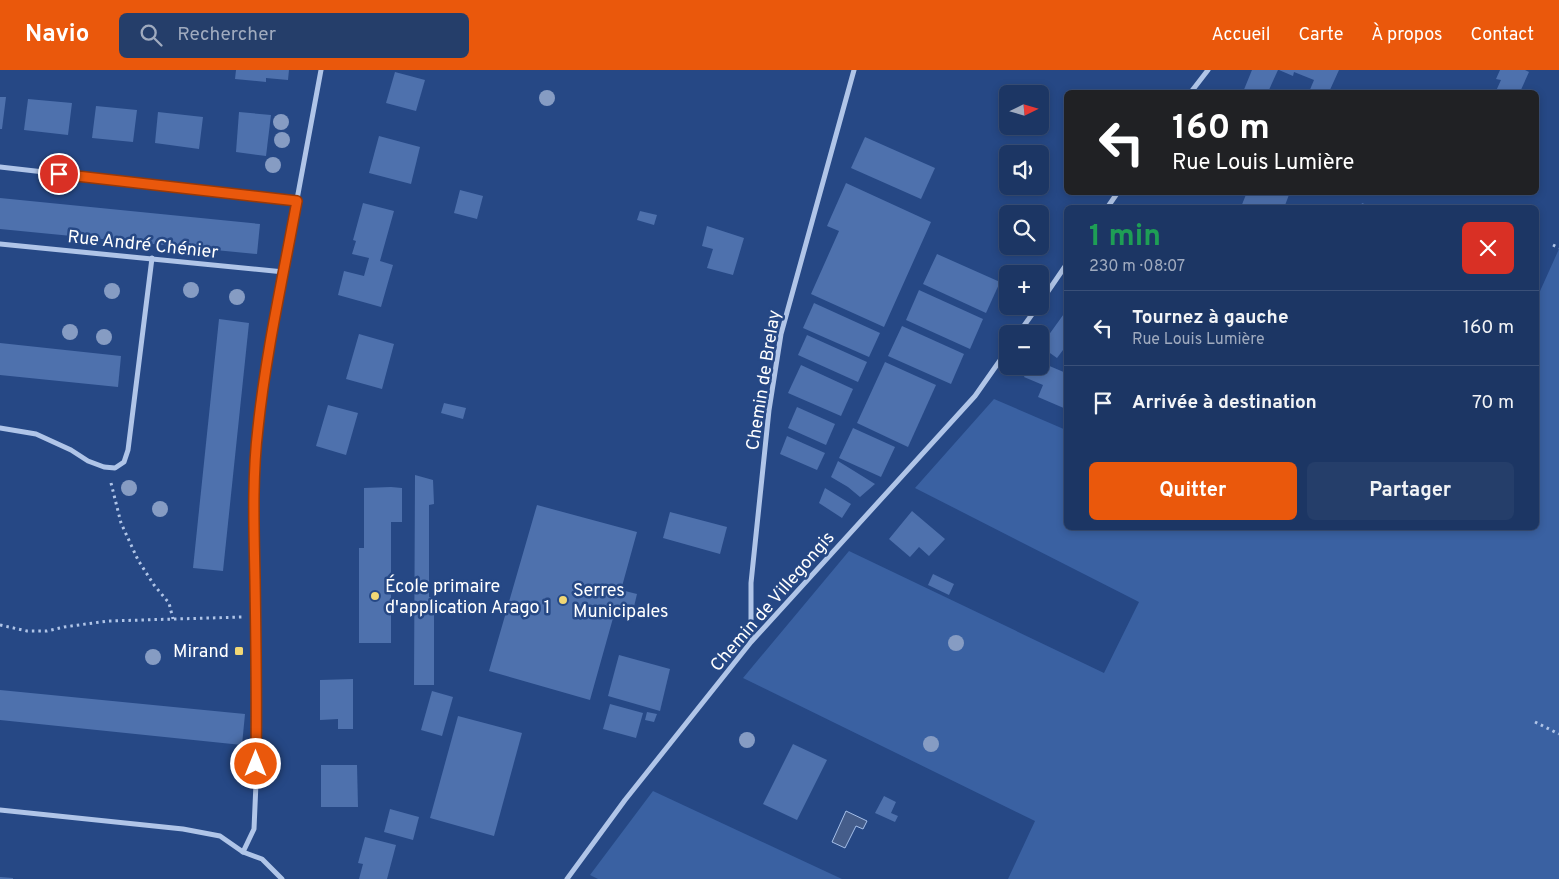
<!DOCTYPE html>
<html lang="fr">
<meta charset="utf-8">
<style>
body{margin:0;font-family:Overpass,sans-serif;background:#253e6a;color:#f1f3f6;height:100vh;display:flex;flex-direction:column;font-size:19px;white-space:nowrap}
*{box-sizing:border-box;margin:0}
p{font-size:16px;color:#a0abbf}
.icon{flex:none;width:28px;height:28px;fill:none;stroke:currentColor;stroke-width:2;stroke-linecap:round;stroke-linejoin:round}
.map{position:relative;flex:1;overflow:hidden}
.drawer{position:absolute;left:1064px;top:135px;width:475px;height:325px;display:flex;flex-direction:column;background:#1c3664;border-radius:8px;box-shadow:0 2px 8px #0003,0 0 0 1px #3a5078}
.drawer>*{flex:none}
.banner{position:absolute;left:1064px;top:20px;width:475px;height:105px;border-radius:8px;box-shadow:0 2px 8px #0003,0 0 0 1px #3a5078;background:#202124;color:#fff;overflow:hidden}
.needle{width:32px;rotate:85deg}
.buttons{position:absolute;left:999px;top:15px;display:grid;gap:10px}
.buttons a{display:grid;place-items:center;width:50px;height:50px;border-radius:8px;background:#1c3664;box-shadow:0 2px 8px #0003,0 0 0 1px #3a5078;font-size:25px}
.pin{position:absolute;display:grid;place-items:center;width:42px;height:42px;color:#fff;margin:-21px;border:2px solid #fff;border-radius:50%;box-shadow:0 1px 5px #0007}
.me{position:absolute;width:55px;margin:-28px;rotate:0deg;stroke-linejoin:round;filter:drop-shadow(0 0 4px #0008)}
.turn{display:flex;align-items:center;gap:18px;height:105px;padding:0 25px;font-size:22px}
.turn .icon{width:65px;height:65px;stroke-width:2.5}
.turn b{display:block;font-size:35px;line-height:42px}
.round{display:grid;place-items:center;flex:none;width:52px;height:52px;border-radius:8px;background:#253e6a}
.head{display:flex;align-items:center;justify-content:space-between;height:85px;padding:0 25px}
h1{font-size:30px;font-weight:700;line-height:38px;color:#1e9e55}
.cta{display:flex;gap:10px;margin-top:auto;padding:10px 25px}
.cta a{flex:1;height:58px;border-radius:8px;background:#ea580c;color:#fff;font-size:20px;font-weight:700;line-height:58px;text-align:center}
.cta a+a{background:#253e6a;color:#f1f3f6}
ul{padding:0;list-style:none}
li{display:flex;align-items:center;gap:15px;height:75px;padding:0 25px;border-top:1px solid #3a5078}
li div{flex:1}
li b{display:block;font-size:19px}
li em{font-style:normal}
header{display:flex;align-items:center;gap:30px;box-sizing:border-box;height:70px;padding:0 25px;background:#ea580c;color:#fff}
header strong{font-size:24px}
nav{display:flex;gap:28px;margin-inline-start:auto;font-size:18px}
.search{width:350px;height:45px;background:#253e6a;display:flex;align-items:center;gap:12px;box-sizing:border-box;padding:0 18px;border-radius:8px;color:#a0abbf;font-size:19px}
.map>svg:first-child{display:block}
</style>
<header>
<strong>Navio</strong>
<div class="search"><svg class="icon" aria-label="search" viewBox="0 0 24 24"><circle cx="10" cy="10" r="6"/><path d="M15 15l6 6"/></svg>Rechercher</div>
<nav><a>Accueil</a><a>Carte</a><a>À propos</a><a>Contact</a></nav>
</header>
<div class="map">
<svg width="1559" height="809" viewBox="0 0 1559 809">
<rect width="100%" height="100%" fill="#264885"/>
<!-- green -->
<g fill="#3a61a2">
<polygon points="1559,179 1559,809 1008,809 1035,751 743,608 849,481 1104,603 1139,532 915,418 994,329 1066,360 1066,458 1536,458 1536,230"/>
<polygon points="653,721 842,809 598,809 590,805"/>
</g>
<!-- water -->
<polygon fill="#455d8a" stroke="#a5bfe9" points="846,741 867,751 863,759 856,756 845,778 832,772"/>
<!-- building -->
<g fill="#4e71ad">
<polygon points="236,0 289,0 288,10 266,8 266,12 235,9"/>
<polygon points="1252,0 1278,0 1268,22 1243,22"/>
<polygon points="1279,0 1339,0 1329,22 1309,22 1314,10 1294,2 1293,6"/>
<polygon points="1500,0 1525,0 1529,2 1520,22 1501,22 1496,21 1501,10 1496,9"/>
<polygon points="395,2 425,10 416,41 386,33"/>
<polygon points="0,27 6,27 2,59 0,59"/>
<polygon points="28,29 72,33 68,65 24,60"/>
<polygon points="96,36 137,40 133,72 92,68"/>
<polygon points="158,42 203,47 199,79 155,73"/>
<polygon points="239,42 271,45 266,86 236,82"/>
<polygon points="379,66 420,77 411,114 369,103"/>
<polygon points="865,67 935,98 921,129 851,98"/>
<polygon points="846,113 931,152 884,257 811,224 839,161 827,156"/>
<polygon points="460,120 483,126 477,149 454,143"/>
<polygon points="1247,122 1290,122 1284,138 1243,138 1241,137"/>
<polygon points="0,128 260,154 257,184 0,159"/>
<polygon points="363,133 394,141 380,191 393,195 381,237 338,225 344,201 364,206 369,188 352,184 356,171 353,170"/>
<polygon points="1362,133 1372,137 1372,138 1360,138"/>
<polygon points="640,141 657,145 654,155 637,150"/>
<polygon points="707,156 744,168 733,205 707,198 713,179 702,176"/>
<polygon points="937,184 1000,212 986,243 923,214"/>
<polygon points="919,220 983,249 970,279 906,250"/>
<polygon points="814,233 880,263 869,287 803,258"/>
<polygon points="1066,241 1066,282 1063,280 1057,288 1040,276 1040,266 1043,262 1048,266"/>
<polygon points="219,249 249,253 223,501 193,498"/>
<polygon points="902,256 964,284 951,314 888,286"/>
<polygon points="359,264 394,274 382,319 346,309"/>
<polygon points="807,265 867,292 858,312 798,285"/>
<polygon points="0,273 121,286 118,317 0,305"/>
<polygon points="885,292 936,315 908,377 857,353"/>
<polygon points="1040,292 1066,303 1066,339 1038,327 1043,315 1024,307 1029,296 1040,296"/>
<polygon points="801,295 853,319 841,346 788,323"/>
<polygon points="444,333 466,338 463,349 441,343"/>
<polygon points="328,335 358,343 346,385 316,376"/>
<polygon points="797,337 835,354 826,375 788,358"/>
<polygon points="853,358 895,377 881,407 839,388"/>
<polygon points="787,366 825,383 817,400 780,384"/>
<polygon points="838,391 875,414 860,427 848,417 831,407"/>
<polygon points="415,405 433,410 434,434 429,435 429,527 434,527 434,615 414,615"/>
<polygon points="391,417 402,418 402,452 391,452 391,573 359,573 359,478 364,478 364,418"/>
<polygon points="825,418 851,434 842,448 819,433"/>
<polygon points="537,435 637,462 621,520 637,524 632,545 615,541 590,630 489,601"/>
<polygon points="912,441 945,469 929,486 919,477 910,487 889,469"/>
<polygon points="670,442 727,457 720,484 663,468"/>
<polygon points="933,504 954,514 949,525 928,515"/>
<polygon points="619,585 670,599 660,641 608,626"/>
<polygon points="353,609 353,659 338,659 338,649 320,650 320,610"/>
<polygon points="0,620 245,644 242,675 0,650"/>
<polygon points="432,621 453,627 442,666 421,660"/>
<polygon points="610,634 643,643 636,668 603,659"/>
<polygon points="647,642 657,644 654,652 645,650"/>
<polygon points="458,646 522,663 494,766 430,748"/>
<polygon points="793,674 827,690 797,750 763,734"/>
<polygon points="321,695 357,695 358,737 321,737"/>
<polygon points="884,726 896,732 891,743 898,746 895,752 875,743"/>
<polygon points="390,739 419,747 413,770 384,762"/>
<polygon points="365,767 396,775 387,809 359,809 363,794 358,793"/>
<polygon points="0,807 13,808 13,809 0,809"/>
</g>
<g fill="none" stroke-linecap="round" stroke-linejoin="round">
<!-- path -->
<g stroke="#b0c5e8" stroke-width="3" stroke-dasharray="2.5 4" stroke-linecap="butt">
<polyline points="1553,175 1559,178"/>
<polyline points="111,413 121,453 138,490 154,515 169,533 173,549"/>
<polyline points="0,555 27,561 47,561 64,557 108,551 243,547"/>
<polyline points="1535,652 1559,664"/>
</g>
<!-- street -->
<g stroke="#b0c5e8" stroke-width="5">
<polyline points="1191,22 1208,0"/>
<polyline points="0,97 297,131"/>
<polyline points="1107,138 1118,122"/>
<polyline points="0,174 284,202"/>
<polyline points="1040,233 1066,195"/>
<polyline points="1018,264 1038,236"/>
<polyline points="0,358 36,364 71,380 88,391 104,397 115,398 124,392 128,380 152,188"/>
<polyline points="751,571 751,513 769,340 781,264 854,0"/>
<polyline points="0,740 183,759 220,766 243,782 262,789 282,809"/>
<polyline points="243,782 254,759 256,713 257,584 254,471 255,411 257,360 267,291 321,0"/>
<polyline points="567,809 625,730 751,572 975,326 1008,279"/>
</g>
</g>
<!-- trees -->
<g fill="#869cc3">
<circle cx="547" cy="28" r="8"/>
<circle cx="281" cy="52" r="8"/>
<circle cx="282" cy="70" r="8"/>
<circle cx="273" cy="95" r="8"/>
<circle cx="191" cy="220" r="8"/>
<circle cx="112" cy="221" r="8"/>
<circle cx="237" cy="227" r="8"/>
<circle cx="70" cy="262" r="8"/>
<circle cx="104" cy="267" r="8"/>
<circle cx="129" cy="418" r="8"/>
<circle cx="160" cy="439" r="8"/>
<circle cx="956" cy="573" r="8"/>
<circle cx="153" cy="587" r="8"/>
<circle cx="747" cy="670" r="8"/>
<circle cx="931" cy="674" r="8"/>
</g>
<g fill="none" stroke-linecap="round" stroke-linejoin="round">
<!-- route casing -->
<g stroke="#983908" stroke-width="12">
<path id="route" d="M 59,104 L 297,131 C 283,207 266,282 258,358 C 252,408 254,459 255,509 C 256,571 257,633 256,694"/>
</g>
<!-- route -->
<use href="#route" stroke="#ea580c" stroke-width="9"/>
</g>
<!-- markers -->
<g fill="#f1d775" stroke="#264885" stroke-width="2">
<circle cx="375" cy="526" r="5"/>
<circle cx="563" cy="530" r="5"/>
<rect x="234" y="576" width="10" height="10" rx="2.5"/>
</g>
<g text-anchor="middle" stroke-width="5" stroke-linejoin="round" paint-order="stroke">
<!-- street labels -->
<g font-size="18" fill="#fff" stroke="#264885">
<text transform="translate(143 174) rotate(6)" y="6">Rue André Chénier</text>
<text transform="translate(763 310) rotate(-81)" y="6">Chemin de Brelay</text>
<text transform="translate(772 531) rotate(-49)" y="6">Chemin de Villegongis</text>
</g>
<!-- poi labels -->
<g font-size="18" fill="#fff" stroke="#264885" text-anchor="start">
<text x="385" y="522">École primaire<tspan x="385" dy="21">d'application Arago 1</tspan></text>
<text x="573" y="526">Serres<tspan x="573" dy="21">Municipales</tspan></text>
<text x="229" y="587" text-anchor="end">Mirand</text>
</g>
</g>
</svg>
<div class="buttons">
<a><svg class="needle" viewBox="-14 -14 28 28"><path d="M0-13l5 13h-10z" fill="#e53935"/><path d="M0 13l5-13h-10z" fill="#a0abbf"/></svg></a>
<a><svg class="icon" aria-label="sound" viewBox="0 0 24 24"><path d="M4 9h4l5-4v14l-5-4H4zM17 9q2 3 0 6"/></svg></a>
<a><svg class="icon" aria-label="search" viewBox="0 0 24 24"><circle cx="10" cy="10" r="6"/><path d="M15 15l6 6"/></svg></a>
<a>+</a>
<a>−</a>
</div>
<div class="pin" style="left:59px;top:104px;background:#d93025"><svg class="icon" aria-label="arrive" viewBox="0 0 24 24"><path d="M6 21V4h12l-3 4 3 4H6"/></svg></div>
<svg class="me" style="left:256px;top:694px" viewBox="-20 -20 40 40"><circle r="17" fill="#ea580c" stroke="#fff" stroke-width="3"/><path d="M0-11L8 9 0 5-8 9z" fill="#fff"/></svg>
<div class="banner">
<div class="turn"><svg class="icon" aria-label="left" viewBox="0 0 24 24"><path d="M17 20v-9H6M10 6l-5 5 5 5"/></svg><div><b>160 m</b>Rue Louis Lumière</div></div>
</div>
<section class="drawer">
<div class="head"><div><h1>1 min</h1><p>230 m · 08:07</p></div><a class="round" style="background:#d93025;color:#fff"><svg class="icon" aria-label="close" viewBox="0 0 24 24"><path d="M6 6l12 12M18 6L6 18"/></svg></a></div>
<ul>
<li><svg class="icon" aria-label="left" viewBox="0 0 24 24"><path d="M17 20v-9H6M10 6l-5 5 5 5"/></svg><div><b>Tournez à gauche</b><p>Rue Louis Lumière</p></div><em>160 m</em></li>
<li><svg class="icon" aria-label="arrive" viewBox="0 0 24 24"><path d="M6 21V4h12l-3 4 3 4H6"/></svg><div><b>Arrivée à destination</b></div><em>70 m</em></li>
</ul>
<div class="cta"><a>Quitter</a><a>Partager</a></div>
</section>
</div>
